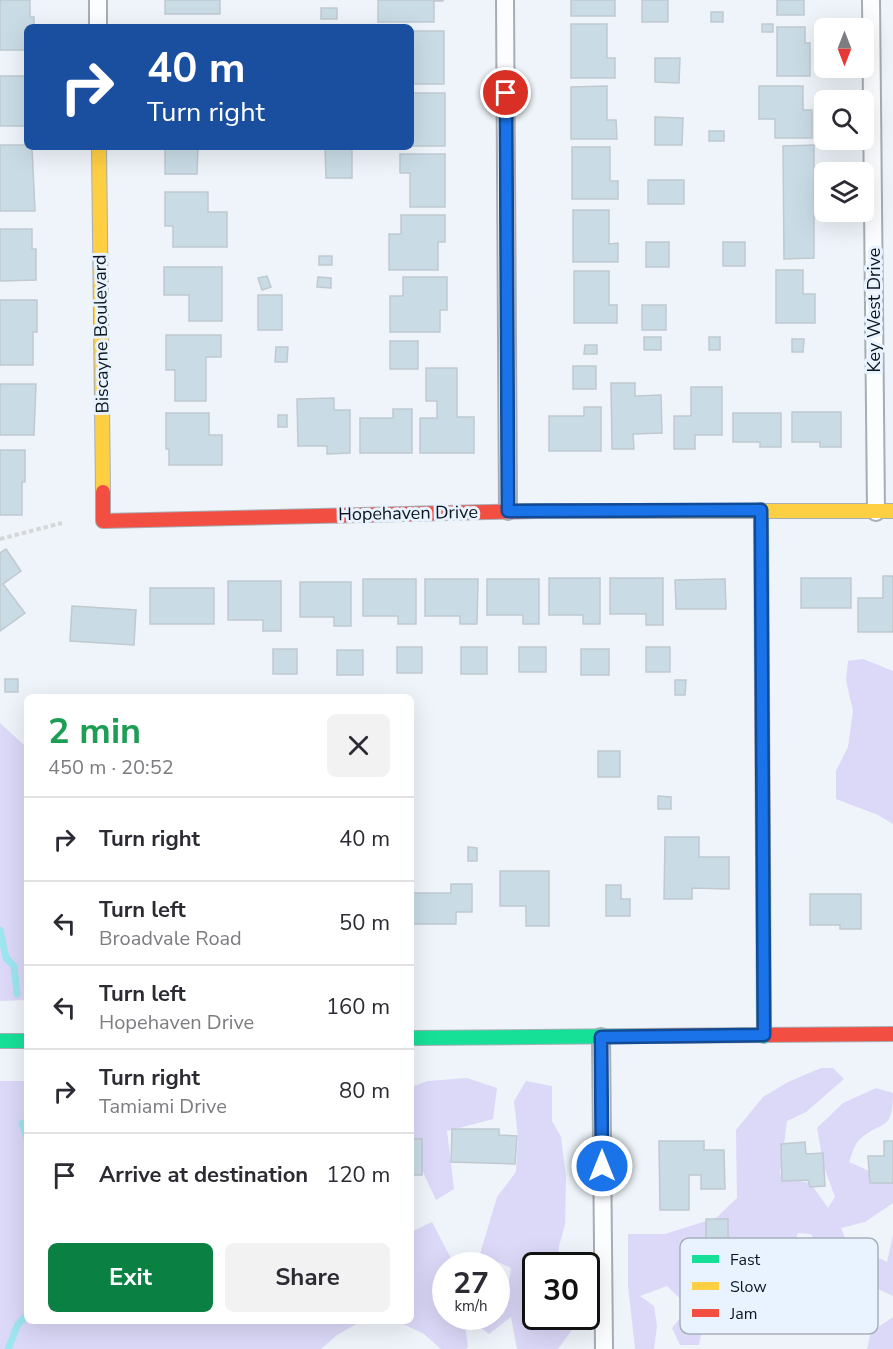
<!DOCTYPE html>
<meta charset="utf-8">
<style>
body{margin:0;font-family:"Nunito Sans",sans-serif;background:#f2f2f3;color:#2b2b33;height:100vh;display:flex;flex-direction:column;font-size:22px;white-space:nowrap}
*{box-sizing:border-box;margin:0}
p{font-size:20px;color:#7c7c81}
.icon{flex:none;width:33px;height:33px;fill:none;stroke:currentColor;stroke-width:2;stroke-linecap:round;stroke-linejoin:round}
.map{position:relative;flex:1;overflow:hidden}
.panel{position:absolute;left:24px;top:694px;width:390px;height:630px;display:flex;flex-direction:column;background:#fff;border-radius:9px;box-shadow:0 6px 24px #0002}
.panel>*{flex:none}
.banner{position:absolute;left:24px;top:24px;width:390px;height:126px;border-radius:9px;box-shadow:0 6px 24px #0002;background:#1a4fa0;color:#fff;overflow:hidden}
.needle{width:39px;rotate:180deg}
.controls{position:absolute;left:814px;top:18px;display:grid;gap:12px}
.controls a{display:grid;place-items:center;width:60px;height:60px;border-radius:9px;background:#fff;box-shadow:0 6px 24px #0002;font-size:30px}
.speed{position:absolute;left:432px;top:1252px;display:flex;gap:12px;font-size:30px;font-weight:700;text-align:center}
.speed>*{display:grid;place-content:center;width:78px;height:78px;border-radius:50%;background:#fff;box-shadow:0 6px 24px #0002;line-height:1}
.speed small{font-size:15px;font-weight:400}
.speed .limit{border:3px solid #111;border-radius:9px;background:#fff;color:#111}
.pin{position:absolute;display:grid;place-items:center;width:51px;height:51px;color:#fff;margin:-26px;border:3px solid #fff;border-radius:50%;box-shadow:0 2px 6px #0007}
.me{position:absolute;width:66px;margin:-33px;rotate:0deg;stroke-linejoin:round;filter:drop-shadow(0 0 4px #0008)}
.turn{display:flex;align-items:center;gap:21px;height:126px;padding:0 24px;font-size:27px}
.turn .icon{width:78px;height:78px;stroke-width:2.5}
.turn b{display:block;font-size:42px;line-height:51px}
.round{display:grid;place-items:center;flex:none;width:63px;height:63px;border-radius:9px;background:#f2f2f3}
.overview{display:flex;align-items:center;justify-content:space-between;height:102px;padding:0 24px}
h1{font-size:36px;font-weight:700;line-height:45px;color:#1e9e55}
.cta{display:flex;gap:12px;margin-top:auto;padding:12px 24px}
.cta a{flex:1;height:69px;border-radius:9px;background:#0b8043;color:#fff;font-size:24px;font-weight:700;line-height:69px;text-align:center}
.cta a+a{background:#f2f2f3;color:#2b2b33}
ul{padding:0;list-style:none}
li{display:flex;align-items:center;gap:18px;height:84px;padding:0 24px;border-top:2px solid #e1e1e2}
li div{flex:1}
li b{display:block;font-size:22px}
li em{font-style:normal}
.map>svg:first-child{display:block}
</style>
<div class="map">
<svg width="893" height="1349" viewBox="0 0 893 1349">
<rect width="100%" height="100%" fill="#eef4fa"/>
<!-- green -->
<g fill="#dbd8f8">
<polygon points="863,659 893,671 893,824 878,815 836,799 836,771 848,747 853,711 846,680 848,661"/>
<polygon points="0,723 24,745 27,798 27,1000 0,1001"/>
<path d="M 821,1068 L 833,1068 L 844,1079 L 806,1112 L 787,1121 L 780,1174 L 811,1184 L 828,1208 L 835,1197 L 824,1167 L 817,1128 L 843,1103 L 876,1088 L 893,1093 C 893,1133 882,1119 859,1140 C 854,1145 852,1155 849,1162 L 869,1171 L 893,1167 L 893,1203 L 865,1222 L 841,1228 L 852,1255 L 838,1285 L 809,1290 L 804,1264 L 822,1253 L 811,1234 L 798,1233 L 787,1260 L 707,1305 L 699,1345 L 680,1345 L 672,1328 L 689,1307 L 667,1286 L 640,1296 L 654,1306 L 657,1326 L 654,1349 L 635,1349 L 628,1285 L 628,1234 L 665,1234 L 716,1218 L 737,1198 L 736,1130 L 763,1097 L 788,1082 Z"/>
<polygon points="467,1078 497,1088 493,1119 447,1131 454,1189 436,1200 411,1146 411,1087 428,1081"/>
<polygon points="0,1081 27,1081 27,1322 360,1322 337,1335 321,1349 0,1349"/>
<polygon points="526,1081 552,1086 552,1121 561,1137 566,1177 565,1224 559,1246 557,1266 536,1266 536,1317 576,1317 579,1320 558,1349 517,1349 511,1317 489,1334 473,1322 473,1317 496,1317 497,1291 509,1282 511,1268 480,1254 497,1197 516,1172 518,1137 514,1101"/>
<polygon points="432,1222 455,1266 446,1266 446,1317 464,1317 468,1347 466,1349 441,1349 424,1334 399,1322 411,1322 411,1232"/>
<polygon points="893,1235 893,1296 863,1282 856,1263 871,1254 887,1262"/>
<polygon points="893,1317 893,1349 867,1349 871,1332"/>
</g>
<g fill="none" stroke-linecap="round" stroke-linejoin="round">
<!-- stream -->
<g stroke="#9ee5f1" stroke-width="7">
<polyline points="0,930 6,958 14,966 17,994"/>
<polyline points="22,1123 27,1137"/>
<polyline points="8,1349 18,1324 27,1315"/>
</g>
</g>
<!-- building -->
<g fill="#c9dce6" stroke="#bfc9cf" stroke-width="1.5">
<polygon points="0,0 30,0 30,17 34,17 34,27 27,27 27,50 0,50"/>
<rect x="165" y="0" width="55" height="14"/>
<polygon points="378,0 443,0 443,1 434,1 434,22 378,22"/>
<rect x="571" y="0" width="44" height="16"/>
<rect x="642" y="0" width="26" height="22"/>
<rect x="777" y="0" width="27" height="15"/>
<rect x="321" y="8" width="16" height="11"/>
<rect x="711" y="12" width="12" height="10"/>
<polygon points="571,24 607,24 607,58 615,58 615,78 571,78"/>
<rect x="762" y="24" width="11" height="8"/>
<polygon points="777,27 805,27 805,43 810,43 810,76 777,76"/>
<rect x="411" y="31" width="33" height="53"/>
<polygon points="655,58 680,58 679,83 655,82"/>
<rect x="0" y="76" width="27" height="50"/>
<polygon points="607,86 607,120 616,120 617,139 571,139 571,87"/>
<polygon points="759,86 803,86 803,110 812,110 812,138 775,138 775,119 759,119"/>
<rect x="411" y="93" width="34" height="53"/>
<polygon points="655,117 683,118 682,145 655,145"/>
<rect x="709" y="131" width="15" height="10"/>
<polygon points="0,145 27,145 27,147 32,147 35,211 0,211"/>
<polygon points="814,145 814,258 784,259 783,146"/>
<polygon points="165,147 198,147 197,174 165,174"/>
<polygon points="572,147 610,147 610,181 618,181 618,199 572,199"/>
<polygon points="325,148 352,148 352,178 326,178"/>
<polygon points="400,154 445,154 445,207 410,207 410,173 400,173"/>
<rect x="648" y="180" width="36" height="24"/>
<polygon points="165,192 208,192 208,212 227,212 227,247 173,247 173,226 165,226"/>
<polygon points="573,210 609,210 609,244 618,243 618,262 573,262"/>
<polygon points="401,215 445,215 445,242 438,242 438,270 389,270 389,234 401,234"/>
<polygon points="0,229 32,229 32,249 36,249 36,280 0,281"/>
<rect x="646" y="242" width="23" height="25"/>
<rect x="723" y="242" width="22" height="24"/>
<rect x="319" y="256" width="13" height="9"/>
<polygon points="164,267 222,267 222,321 189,321 189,295 164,295"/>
<polygon points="776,270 803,270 803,294 815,294 815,323 776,323"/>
<polygon points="574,271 609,271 609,305 617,305 617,323 574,323"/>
<polygon points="267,276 271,287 262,290 258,278"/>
<polygon points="318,277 331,278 331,288 317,287"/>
<polygon points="403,277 447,277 447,310 440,310 440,332 390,332 390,296 403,296"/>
<rect x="258" y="295" width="24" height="35"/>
<polygon points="0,300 37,300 37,332 33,332 33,365 0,365"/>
<rect x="642" y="305" width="24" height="25"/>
<polygon points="166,335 221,335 221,357 206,357 206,401 175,401 175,370 166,370"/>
<rect x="644" y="337" width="17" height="13"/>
<rect x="709" y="337" width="11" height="13"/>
<polygon points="792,339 804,339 803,352 792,352"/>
<rect x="390" y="341" width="28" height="28"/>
<polygon points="585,345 597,345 597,354 584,354"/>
<polygon points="276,347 288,347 287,362 275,362"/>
<rect x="573" y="366" width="23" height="23"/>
<polygon points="426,368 457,368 457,417 474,417 474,453 420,453 420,418 437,418 437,401 426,401"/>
<polygon points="611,383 635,383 635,396 661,395 662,433 633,434 634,449 612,449"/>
<polygon points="0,384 36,384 34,435 0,435"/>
<polygon points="691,387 722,387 722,435 695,435 695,449 674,449 674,416 691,416"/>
<polygon points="334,398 334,410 350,410 350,453 327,454 327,446 298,446 297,399"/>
<polygon points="584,407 601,407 601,451 549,451 549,416 584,416"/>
<polygon points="393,409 412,409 412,453 360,453 360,418 393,418"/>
<polygon points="792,412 841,412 841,447 820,447 820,442 792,442"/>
<polygon points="166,413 209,413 209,435 222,435 222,465 169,465 169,449 166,449"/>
<polygon points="733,413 781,413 781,447 760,447 760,442 733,442"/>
<rect x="278" y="415" width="9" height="12"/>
<polygon points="0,450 25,450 25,482 22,482 22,515 0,515"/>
<polygon points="6,549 21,571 3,584 25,613 0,631 0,553"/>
<polygon points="883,576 893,576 893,632 858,632 858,598 883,598"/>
<polygon points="549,578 600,578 600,624 583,624 583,615 549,615"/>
<polygon points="610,578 663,578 663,625 646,625 646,614 610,614"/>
<rect x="801" y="578" width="50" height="30"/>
<polygon points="363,579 416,579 416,624 398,624 398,616 363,616"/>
<polygon points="425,579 478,579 477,624 460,624 460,616 425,616"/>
<polygon points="487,579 539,579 539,624 523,624 523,615 487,615"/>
<polygon points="725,579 726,609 676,609 675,580"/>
<polygon points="228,581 281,581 281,631 263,631 263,620 228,620"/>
<polygon points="300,582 351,582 351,626 334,626 334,617 300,617"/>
<rect x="150" y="588" width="64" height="36"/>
<polygon points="72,606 136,610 134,645 70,641"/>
<rect x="397" y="647" width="25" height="26"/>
<rect x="461" y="647" width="26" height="27"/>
<rect x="519" y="647" width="27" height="25"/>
<rect x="646" y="647" width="24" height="25"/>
<rect x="273" y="649" width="24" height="25"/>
<rect x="581" y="649" width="28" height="26"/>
<rect x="337" y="650" width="26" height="25"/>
<rect x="5" y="679" width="13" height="13"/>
<polygon points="675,680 686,680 685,695 675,695"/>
<rect x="598" y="751" width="22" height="26"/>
<polygon points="658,796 671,797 671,809 658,809"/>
<polygon points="665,837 699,837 699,857 729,857 729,889 692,888 692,899 664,899"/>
<polygon points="468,847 477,848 477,861 468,861"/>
<polygon points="500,871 549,871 549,926 526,926 526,906 500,906"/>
<polygon points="451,884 472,884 472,912 456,912 456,924 411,924 411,893 451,893"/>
<polygon points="606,885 621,885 621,899 630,899 630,916 606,916"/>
<polygon points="810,894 861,894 861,929 840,929 840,925 810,925"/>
<polygon points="452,1129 499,1129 499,1135 517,1136 515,1164 451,1162"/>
<rect x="411" y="1139" width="11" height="36"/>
<polygon points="659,1141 704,1141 704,1150 724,1150 725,1189 701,1189 701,1175 689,1175 689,1210 660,1210"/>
<polygon points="884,1141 893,1141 893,1183 870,1183 868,1156 884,1156"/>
<polygon points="805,1142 806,1154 823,1153 825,1186 810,1187 808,1180 782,1181 781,1144"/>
<rect x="706" y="1219" width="22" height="27"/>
</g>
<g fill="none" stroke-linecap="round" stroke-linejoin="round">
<!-- street casing -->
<g stroke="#a6adb5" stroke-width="20">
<g id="street">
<polyline points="98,0 98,27"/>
<polyline points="505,0 508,511"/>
<polyline points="871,0 876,512"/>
<polyline points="601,1037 604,1349"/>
</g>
</g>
<!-- fast casing -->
<g stroke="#a6adb5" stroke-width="16">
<g id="fast">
<polyline points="761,510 764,1036"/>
<polyline points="411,1038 638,1036"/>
<polyline points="0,1041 27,1041"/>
</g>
</g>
<!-- slow casing -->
<g stroke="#a6adb5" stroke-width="16">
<g id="slow">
<polyline points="99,147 103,492"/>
<polyline points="536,511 893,511"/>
</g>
</g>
<!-- jam casing -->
<g stroke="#a6adb5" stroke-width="16">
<g id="jam">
<polyline points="103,492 103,521 536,511"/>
<polyline points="638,1036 893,1034"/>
</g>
</g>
<!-- path -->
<polyline stroke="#d5d7d9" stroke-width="4" stroke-dasharray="4.5 3" stroke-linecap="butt" points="0,539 62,523"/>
<!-- street -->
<use href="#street" stroke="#fcfdfe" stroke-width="16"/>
<!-- fast -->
<use href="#fast" stroke="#16e098" stroke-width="14"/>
<!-- slow -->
<use href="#slow" stroke="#ffcf43" stroke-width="14"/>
<!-- jam -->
<use href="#jam" stroke="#f24e42" stroke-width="14"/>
</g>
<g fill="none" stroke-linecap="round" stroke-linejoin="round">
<!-- route casing -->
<g stroke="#114b97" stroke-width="15">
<polyline id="route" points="506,93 508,511 761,510 764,1035 601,1037 602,1166"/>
</g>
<!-- route -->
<use href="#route" stroke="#1a73e8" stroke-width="10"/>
</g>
<g text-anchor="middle" stroke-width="6" stroke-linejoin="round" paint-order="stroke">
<!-- street labels -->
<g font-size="18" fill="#0b151e" stroke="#e9f3ff">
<text transform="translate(874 310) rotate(-90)" y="6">Key West Drive</text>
<text transform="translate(101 334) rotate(-91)" y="6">Biscayne Boulevard</text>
<text transform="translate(408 513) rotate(-1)" y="6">Hopehaven Drive</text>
</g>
</g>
<!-- legend -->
<rect x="680" y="1238" width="198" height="96" rx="9" fill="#e9f3ff" stroke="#a6b0bc" stroke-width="1.5"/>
<rect x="692" y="1255" width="27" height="8" fill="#16e098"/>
<rect x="692" y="1282" width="27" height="8" fill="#ffcf43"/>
<rect x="692" y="1309" width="27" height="8" fill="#f24e42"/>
<g font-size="16" fill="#0b151e">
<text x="730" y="1265">Fast</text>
<text x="730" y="1292">Slow</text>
<text x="730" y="1319">Jam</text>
</g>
</svg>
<div class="controls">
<a><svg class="needle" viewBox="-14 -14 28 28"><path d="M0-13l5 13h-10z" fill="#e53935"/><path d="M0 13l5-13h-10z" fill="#7c7c81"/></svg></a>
<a><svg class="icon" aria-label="search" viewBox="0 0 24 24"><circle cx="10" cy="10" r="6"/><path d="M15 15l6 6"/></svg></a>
<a><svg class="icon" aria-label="layers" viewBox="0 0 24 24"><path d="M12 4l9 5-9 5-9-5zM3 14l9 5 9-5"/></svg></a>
</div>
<div class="speed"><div>27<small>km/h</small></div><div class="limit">30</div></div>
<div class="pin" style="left:506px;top:93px;background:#d93025"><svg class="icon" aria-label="arrive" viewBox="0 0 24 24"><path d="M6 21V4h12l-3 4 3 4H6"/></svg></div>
<svg class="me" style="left:602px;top:1166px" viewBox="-20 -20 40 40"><circle r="17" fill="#1a73e8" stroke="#fff" stroke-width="3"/><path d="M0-11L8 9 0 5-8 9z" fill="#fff"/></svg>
<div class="banner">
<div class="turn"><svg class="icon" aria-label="right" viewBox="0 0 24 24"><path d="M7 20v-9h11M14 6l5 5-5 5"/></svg><div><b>40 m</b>Turn right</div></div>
</div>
<section class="panel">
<div class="overview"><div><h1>2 min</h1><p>450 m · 20:52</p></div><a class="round"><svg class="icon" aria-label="close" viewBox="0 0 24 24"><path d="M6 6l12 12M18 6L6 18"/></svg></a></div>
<ul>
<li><svg class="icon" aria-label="right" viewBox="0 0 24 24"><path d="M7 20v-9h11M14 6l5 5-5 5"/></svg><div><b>Turn right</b></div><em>40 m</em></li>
<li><svg class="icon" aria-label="left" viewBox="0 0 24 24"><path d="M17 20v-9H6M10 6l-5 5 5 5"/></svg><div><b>Turn left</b><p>Broadvale Road</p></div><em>50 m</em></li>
<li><svg class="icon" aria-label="left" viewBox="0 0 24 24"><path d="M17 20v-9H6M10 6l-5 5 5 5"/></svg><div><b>Turn left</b><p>Hopehaven Drive</p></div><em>160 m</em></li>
<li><svg class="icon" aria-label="right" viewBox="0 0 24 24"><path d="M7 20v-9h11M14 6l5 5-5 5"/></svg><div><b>Turn right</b><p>Tamiami Drive</p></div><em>80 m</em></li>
<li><svg class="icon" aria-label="arrive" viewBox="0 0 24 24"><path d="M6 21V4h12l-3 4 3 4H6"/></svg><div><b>Arrive at destination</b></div><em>120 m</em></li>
</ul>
<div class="cta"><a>Exit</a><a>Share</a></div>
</section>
</div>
